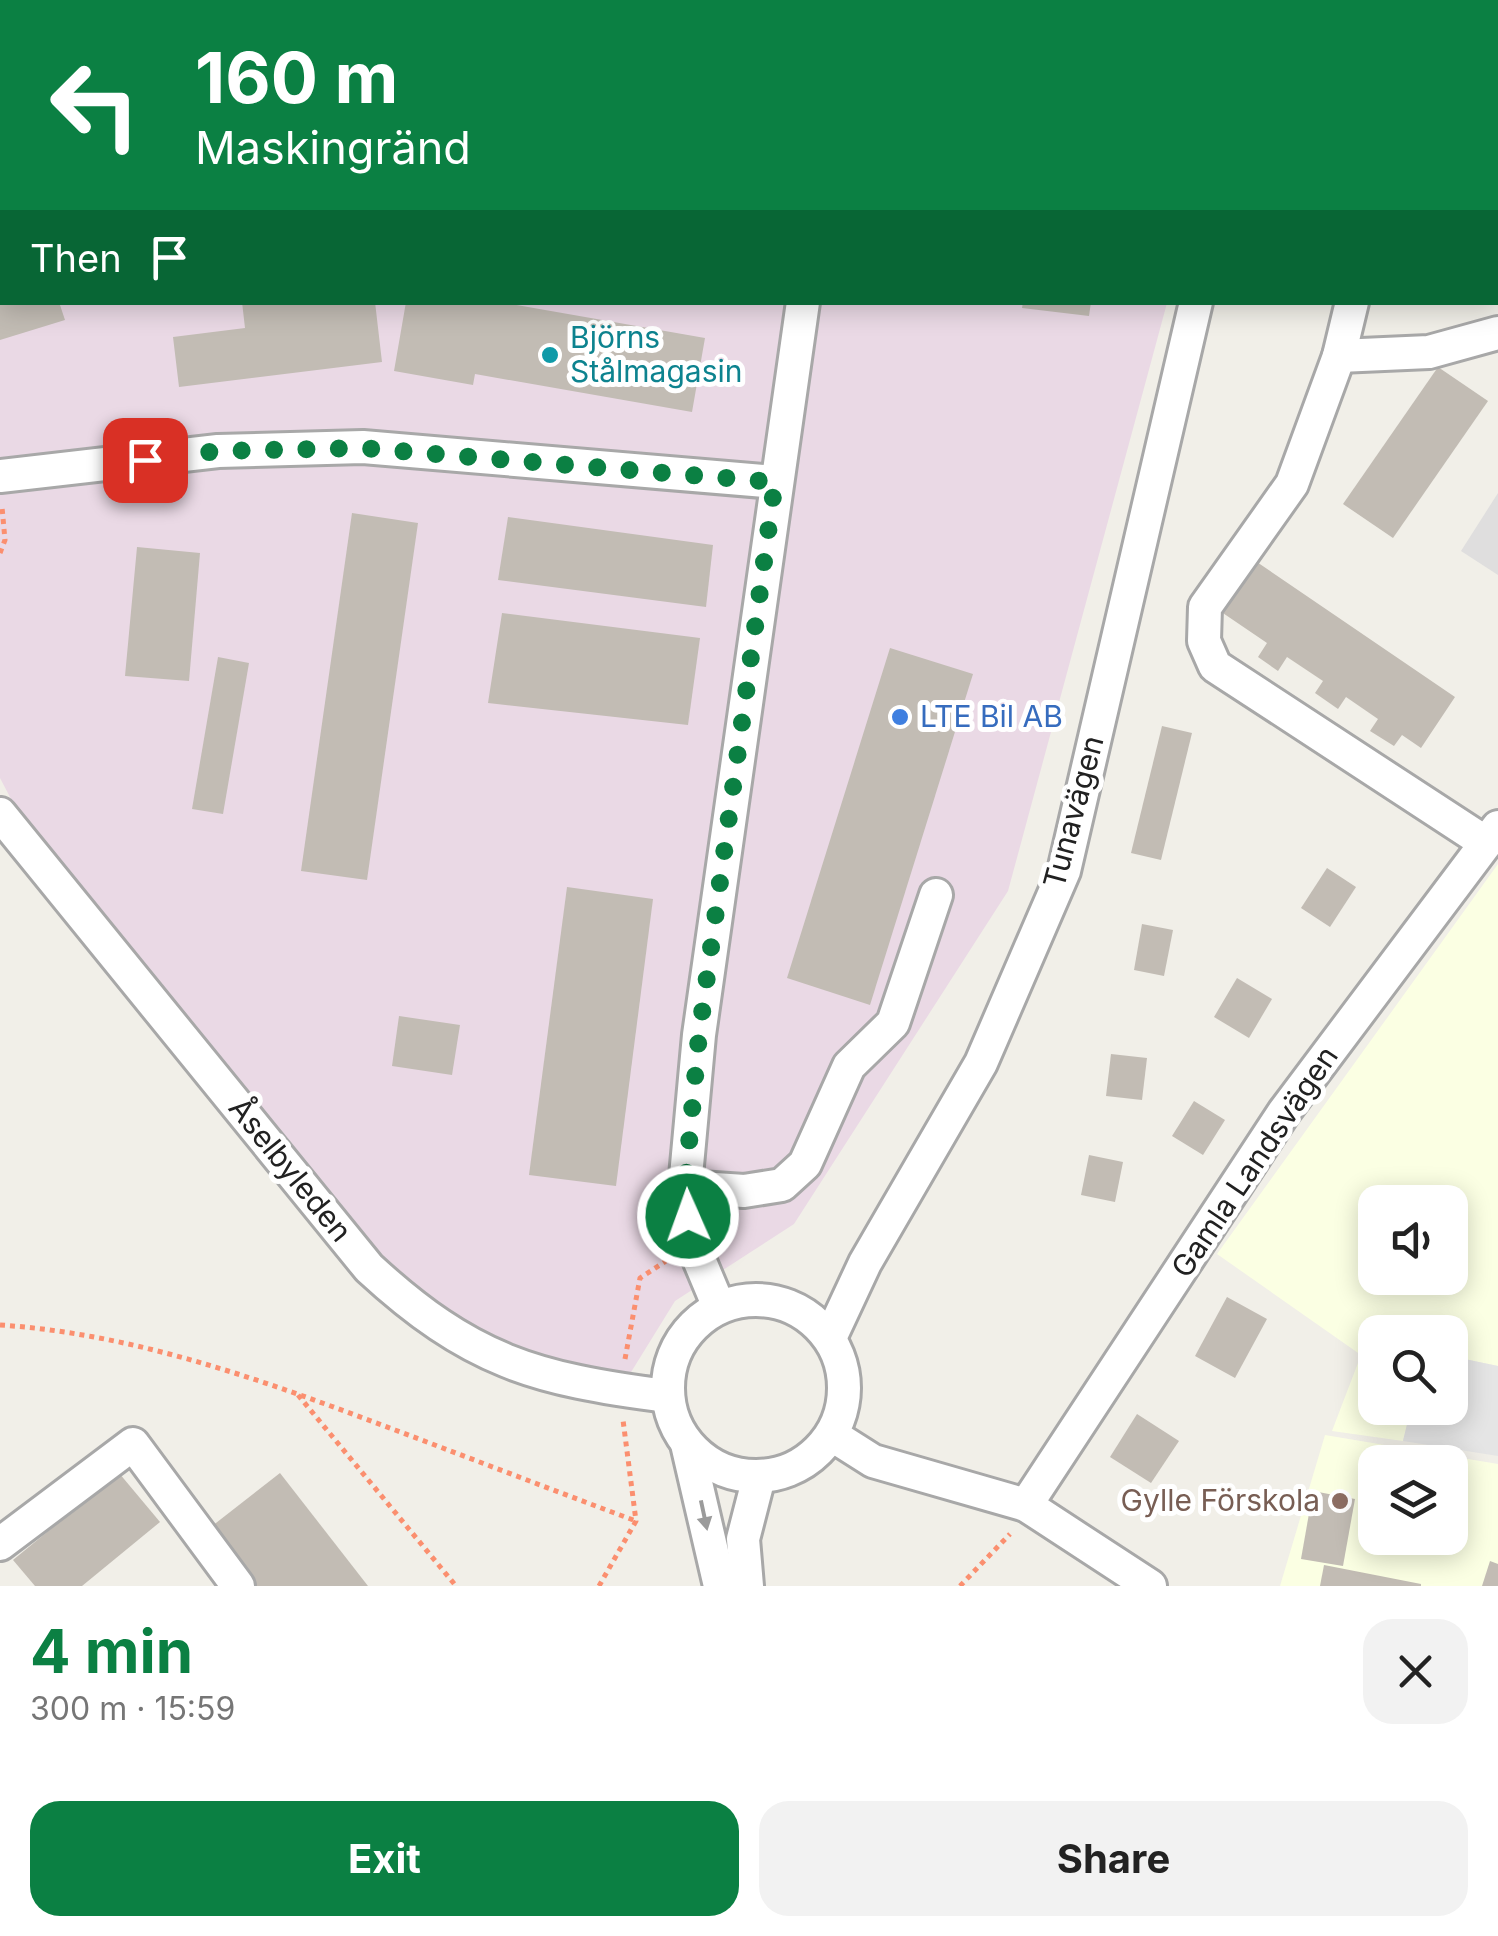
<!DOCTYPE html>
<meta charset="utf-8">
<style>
body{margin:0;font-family:Inter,sans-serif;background:#f2f2f2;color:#222;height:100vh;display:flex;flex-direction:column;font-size:38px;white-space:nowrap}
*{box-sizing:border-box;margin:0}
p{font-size:32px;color:#767676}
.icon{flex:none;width:55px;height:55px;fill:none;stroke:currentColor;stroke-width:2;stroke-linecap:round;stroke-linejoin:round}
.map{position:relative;height:1586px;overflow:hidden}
.sheet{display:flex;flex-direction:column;background:#fff;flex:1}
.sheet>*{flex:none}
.top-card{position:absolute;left:0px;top:0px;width:1500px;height:305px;box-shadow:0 5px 25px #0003;background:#0b8043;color:#fff;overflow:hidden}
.controls{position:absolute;left:1358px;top:1185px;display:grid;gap:20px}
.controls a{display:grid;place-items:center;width:110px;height:110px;border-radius:20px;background:#fff;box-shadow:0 5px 25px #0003;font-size:50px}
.pin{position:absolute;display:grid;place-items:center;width:85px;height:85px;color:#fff;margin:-42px;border-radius:20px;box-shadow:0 5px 15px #0006}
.me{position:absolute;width:110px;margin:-55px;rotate:358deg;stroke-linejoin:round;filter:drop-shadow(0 0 8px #0008)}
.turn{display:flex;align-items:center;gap:35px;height:210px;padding:0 30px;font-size:45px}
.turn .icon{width:130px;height:130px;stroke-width:2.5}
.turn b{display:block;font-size:70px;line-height:85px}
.then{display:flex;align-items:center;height:95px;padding:0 30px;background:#0003;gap:20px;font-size:38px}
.round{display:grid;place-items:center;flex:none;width:105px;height:105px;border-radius:30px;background:#f2f2f2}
.head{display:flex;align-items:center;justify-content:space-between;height:170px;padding:0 30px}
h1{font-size:60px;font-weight:700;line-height:75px;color:#0b8043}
.action{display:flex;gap:20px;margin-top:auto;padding:20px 30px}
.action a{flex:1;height:115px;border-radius:30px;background:#0b8043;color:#fff;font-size:40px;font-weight:700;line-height:115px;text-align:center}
.action a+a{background:#f2f2f2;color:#222}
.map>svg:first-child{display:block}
</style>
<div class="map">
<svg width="1498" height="1586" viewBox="0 0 1498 1586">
<rect width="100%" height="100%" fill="#f1efe8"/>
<!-- residential -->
<polygon fill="#dfdede" points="1498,493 1498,575 1461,551"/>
<!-- industrial -->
<polygon fill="#ead9e5" points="0,0 1248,0 2,2 2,302 1167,303 1008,891 794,1224 675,1301 620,1390 600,1389 397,1293 53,879 0,778"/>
<!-- education -->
<g fill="#fbffe3" fill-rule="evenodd">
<path d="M 1498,864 L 1498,1366 L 1450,1356 L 1450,1332 L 1375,1332 L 1375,1408 L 1411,1408 L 1403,1441 L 1332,1431 L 1361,1355 L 1217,1254 ZM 1375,1202 L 1450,1202 L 1450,1278 L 1375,1278 Z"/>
<path d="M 1325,1435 L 1498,1464 L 1498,1586 L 1280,1586 ZM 1375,1462 L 1450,1462 L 1450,1538 L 1375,1538 Z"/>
</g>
<!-- parking -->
<polygon fill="#e5e5e5" points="1450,1356 1498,1366 1498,1456 1403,1441 1411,1408 1450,1408"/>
<!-- building -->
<g fill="#c2bcb4">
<polygon points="0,302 59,302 65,320 0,340"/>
<polygon points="242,302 375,302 382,362 179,387 173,337 245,328"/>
<polygon points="406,302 500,302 705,338 692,412 475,374 473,385 394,371"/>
<polygon points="1023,302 1091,302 1089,316 1022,308"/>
<polygon points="1438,367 1488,401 1393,538 1343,504"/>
<polygon points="352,513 418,523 367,880 301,871"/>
<polygon points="508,517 713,545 706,607 498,580"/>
<polygon points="137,547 200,553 189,681 125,676"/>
<polygon points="1248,556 1455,697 1421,748 1402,735 1394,746 1370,731 1378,719 1346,697 1338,709 1315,693 1323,681 1287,657 1278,671 1258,657 1267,643 1214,607"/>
<polygon points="502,613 700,638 688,725 488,703"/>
<polygon points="890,648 973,674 870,1005 787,978"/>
<polygon points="218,657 249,663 223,814 192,809"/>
<polygon points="1162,726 1192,733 1161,860 1131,853"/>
<polygon points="1327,868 1356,887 1330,927 1301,908"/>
<polygon points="567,887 653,899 616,1186 529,1175"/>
<polygon points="1142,924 1173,930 1164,976 1134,970"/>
<polygon points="1237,978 1272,999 1249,1038 1214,1017"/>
<polygon points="399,1016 460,1025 452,1075 392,1066"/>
<polygon points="1111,1054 1147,1058 1142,1100 1106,1096"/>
<polygon points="1194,1101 1225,1120 1203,1155 1172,1136"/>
<polygon points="1089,1155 1123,1162 1115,1202 1081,1195"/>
<polygon points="1227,1297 1267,1319 1235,1378 1195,1356"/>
<polygon points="1137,1414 1179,1441 1151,1483 1110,1457"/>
<polygon points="119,1473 160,1522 82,1586 35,1586 13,1560"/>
<polygon points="280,1473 368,1586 251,1586 207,1530"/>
<polygon points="1313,1491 1355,1499 1343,1566 1301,1559"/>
<polygon points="1490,1561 1498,1564 1498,1586 1482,1586"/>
<polygon points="1324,1565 1421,1584 1421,1586 1320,1586"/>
</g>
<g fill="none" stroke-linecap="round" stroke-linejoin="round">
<!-- minor casing -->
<g stroke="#a8a8a8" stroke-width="38">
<g id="minor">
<polyline points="848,2 849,0"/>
<polyline points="1190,2 1191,0"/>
<polyline points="1267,2 1267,0"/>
<polyline points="1360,2 1361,0"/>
<polyline points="1423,2 1423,0"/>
<polyline points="1352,302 1339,356 1292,484 1205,607 1204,641 1215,666 1486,843"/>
<polyline points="1339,356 1429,352 1498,333"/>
<polyline points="0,476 218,451 363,447 775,482"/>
<path d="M 0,814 L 369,1268 C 470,1361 534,1379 667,1396"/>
<polyline points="685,1187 744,1191 782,1185 805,1164 849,1066 893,1023 936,895"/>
<circle cx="756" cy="1388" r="88"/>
<polyline points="719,1307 693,1245 685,1187 699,1035 803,302"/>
<polyline points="830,1338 865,1263 981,1063 1064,871 1196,302"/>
<polyline points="832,1435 873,1461 1026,1505 1150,1586"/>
<polyline points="687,1444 720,1586"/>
<polyline points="1026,1505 1284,1112 1498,827"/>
<polyline points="0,1544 133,1444 238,1586"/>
<polyline points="747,1586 743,1539 759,1477"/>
</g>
</g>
<!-- path -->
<g stroke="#fb8f6f" stroke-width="5" stroke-dasharray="5 5" stroke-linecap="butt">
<polyline points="0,553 5,540 2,507"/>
<path d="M 0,1325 C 137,1334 268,1382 395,1430 C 475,1460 555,1491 636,1521"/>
<polyline points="625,1359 640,1278 666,1261"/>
<polyline points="298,1395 456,1586"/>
<polyline points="599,1586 636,1521 623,1420"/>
<polyline points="960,1586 1010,1534"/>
</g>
<!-- minor -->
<use href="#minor" stroke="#fff" stroke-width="32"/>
</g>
<!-- one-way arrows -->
<defs><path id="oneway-solid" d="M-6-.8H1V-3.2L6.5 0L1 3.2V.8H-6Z" transform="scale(2.5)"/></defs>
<use fill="#9b9b9b" href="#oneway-solid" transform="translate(704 1515) rotate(78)"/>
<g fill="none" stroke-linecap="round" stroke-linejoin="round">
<!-- route -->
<polyline stroke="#0b8043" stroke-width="18" stroke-dasharray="0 32.4" points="145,460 218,451 363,448 775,482 699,1035 685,1187 688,1216"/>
</g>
<!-- markers -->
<circle fill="#0f9aa8" stroke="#fff" stroke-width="4" cx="550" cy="355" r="10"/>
<circle fill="#3f7fe0" stroke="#fff" stroke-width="4" cx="900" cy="717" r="10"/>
<circle fill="#8d6e63" stroke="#fff" stroke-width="4" cx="1340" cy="1501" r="10"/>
<g text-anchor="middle" stroke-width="10" stroke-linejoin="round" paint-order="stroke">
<!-- culture labels -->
<g font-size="30" fill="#0d838f" stroke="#fff" text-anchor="start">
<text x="570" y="348">Björns<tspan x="570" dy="34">Stålmagasin</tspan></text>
</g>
<!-- shop labels -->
<g font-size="30" fill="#366cbe" stroke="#fff" text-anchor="start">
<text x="920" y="727">LTE Bil AB</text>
</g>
<!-- street labels -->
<g font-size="30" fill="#212121" stroke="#fff">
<text transform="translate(1074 812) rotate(-75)" y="10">Tunavägen</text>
<text transform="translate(1255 1162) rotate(-56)" y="10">Gamla Landsvägen</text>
<text transform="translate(290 1170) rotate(51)" y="10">Åselbyleden</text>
</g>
<!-- education labels -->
<g font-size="30" fill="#785e54" stroke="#fff" text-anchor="end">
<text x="1320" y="1511">Gylle Förskola</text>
</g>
</g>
</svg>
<div class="controls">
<a><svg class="icon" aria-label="sound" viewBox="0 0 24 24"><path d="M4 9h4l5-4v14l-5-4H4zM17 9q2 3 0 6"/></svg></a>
<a><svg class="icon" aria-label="search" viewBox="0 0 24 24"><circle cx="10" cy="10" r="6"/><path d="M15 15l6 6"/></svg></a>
<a><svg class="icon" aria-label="layers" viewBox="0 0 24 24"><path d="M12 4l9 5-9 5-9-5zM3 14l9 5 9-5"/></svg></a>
</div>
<div class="pin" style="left:145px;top:460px;background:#d93025"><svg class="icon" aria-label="arrive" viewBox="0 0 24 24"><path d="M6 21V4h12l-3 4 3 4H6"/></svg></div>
<svg class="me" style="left:688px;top:1216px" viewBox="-20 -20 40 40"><circle r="17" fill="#0b8043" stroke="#fff" stroke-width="3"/><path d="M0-11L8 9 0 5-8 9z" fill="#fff"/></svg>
<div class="top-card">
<div class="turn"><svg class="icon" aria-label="left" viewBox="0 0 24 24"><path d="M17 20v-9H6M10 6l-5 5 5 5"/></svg><div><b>160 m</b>Maskingränd</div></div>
<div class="then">Then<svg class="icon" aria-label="arrive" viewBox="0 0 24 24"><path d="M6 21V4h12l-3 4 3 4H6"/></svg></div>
</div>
</div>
<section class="sheet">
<div class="head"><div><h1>4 min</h1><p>300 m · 15:59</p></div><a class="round"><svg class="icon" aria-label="close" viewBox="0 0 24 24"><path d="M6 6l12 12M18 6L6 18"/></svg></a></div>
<div class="action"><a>Exit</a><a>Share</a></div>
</section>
